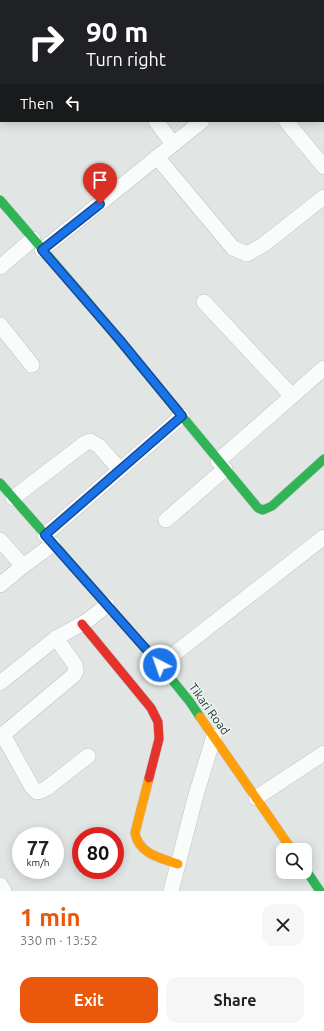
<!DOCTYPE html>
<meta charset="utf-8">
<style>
body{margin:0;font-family:Ubuntu,sans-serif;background:#f6f6f6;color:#222;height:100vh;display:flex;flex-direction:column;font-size:15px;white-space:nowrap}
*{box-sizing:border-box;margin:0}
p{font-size:13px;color:#767676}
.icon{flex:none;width:22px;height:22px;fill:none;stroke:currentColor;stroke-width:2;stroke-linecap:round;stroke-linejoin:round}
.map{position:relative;height:891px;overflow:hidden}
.sheet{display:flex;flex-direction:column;background:#fff;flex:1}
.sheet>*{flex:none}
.guide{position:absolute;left:0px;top:0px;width:324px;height:122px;box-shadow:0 2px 10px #0003;background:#202124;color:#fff;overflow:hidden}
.controls{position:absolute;left:276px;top:843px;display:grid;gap:8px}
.controls a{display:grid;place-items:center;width:36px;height:36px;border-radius:8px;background:#fff;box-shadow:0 2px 10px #0003;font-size:20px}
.speed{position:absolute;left:12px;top:827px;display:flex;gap:8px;font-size:20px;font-weight:700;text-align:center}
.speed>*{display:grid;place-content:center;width:52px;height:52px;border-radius:50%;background:#fff;box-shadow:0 2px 10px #0003;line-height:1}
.speed small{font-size:10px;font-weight:400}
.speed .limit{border:6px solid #d22;background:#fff;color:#111}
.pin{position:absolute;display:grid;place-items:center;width:34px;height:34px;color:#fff;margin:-41px -17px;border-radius:50% 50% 50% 0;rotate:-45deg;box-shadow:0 0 4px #0007}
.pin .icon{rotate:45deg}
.me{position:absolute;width:44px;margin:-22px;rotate:319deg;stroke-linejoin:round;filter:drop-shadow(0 0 3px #0008)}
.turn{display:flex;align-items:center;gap:14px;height:84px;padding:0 20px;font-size:18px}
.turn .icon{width:52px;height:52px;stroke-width:2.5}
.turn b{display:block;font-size:28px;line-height:34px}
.then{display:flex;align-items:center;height:38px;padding:0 20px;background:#0003;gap:8px;font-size:15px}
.round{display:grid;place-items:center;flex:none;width:42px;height:42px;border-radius:12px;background:#f6f6f6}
.head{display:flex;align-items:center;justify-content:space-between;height:68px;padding:0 20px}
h1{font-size:24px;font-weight:700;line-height:30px;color:#ea580c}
.action{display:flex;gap:8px;margin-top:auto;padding:8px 20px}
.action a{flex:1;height:46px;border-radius:12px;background:#ea580c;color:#fff;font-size:16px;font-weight:700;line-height:46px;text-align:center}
.action a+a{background:#f6f6f6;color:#222}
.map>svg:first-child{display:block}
</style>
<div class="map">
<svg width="324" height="891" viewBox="0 0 324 891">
<rect width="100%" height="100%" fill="#e1e6e4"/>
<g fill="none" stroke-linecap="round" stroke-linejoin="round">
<!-- street casing -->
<g stroke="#bec3c1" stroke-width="16">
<g id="street">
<polyline points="129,1 131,0"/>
<polyline points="0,108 1,107"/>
<polyline points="156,121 173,144"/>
<polyline points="286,121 324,167"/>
<polyline points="157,157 233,248 247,254 263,245 324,197"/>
<polyline points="42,250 202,121"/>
<polyline points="0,267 33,239"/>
<polyline points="204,302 292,396"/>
<polyline points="0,325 32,365"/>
<polyline points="218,461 324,368"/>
<polyline points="13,498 85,443 90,441 99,446 120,470"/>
<polyline points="166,520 225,469"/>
<polyline points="45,535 182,416"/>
<polyline points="0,540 23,566"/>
<polyline points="0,585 23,566 53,544"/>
<polyline points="160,665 324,537"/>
<polyline points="0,683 56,638 87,621 107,605"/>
<polyline points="3,735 32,787 37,792 41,791 47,788 88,756"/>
<polyline points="0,737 74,675 76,671 75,665 56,638"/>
<polyline points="256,798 324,753"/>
<polyline points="0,885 4,891"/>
<polyline points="171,891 196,795 214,736"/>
</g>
</g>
<!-- fast casing -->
<g stroke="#bdc4c2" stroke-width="10">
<g id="fast">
<polyline points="0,200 81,294 258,508 263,510 272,506 324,459"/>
<polyline points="0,483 160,665 190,702 200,717"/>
<polyline points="305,869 320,891"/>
</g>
</g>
<!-- slow casing -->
<g stroke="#bdc4c2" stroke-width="10">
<g id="slow">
<polyline points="200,717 292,850"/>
<path d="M 149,778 L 135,833 C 139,854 160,858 178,864"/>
</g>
</g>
<!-- jam casing -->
<g stroke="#bdc4c2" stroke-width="10">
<polyline id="jam" points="82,624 151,708 158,722 159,739 149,778"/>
</g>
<!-- street -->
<use href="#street" stroke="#fafbfb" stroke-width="15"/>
<!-- fast -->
<use href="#fast" stroke="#30b455" stroke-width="9"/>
<!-- slow -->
<use href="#slow" stroke="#ff9f0a" stroke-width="9"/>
<!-- jam -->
<use href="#jam" stroke="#e5322d" stroke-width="9"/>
</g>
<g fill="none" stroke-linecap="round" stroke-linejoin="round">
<!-- route casing -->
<g stroke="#114b97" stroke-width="10">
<polyline id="route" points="100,204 42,250 119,339 182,416 45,535 160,665"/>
</g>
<!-- route -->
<use href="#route" stroke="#1a73e8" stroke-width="7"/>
</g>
<g text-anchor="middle" stroke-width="3" stroke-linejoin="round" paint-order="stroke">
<!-- street labels -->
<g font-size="12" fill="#203932" stroke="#eef6f2">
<text transform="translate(209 709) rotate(54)" y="4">Tikari Road</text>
</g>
</g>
</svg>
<div class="controls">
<a><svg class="icon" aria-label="search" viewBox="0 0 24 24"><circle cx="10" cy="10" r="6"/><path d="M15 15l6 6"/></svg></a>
</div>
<div class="speed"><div>77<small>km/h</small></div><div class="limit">80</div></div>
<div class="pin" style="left:100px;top:204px;background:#d93025"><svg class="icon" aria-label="arrive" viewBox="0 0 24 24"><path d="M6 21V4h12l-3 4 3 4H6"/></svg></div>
<svg class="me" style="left:160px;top:665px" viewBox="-20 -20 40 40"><circle r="17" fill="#1a73e8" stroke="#fff" stroke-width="3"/><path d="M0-11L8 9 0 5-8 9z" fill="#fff"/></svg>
<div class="guide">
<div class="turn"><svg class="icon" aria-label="right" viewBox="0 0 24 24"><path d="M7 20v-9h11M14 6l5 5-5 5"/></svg><div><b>90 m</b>Turn right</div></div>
<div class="then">Then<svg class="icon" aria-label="left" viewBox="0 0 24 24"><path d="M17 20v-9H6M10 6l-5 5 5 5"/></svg></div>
</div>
</div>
<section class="sheet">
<div class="head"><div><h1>1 min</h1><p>330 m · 13:52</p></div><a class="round"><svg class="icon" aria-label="close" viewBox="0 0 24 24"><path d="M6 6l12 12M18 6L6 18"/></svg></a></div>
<div class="action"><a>Exit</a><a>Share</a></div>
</section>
